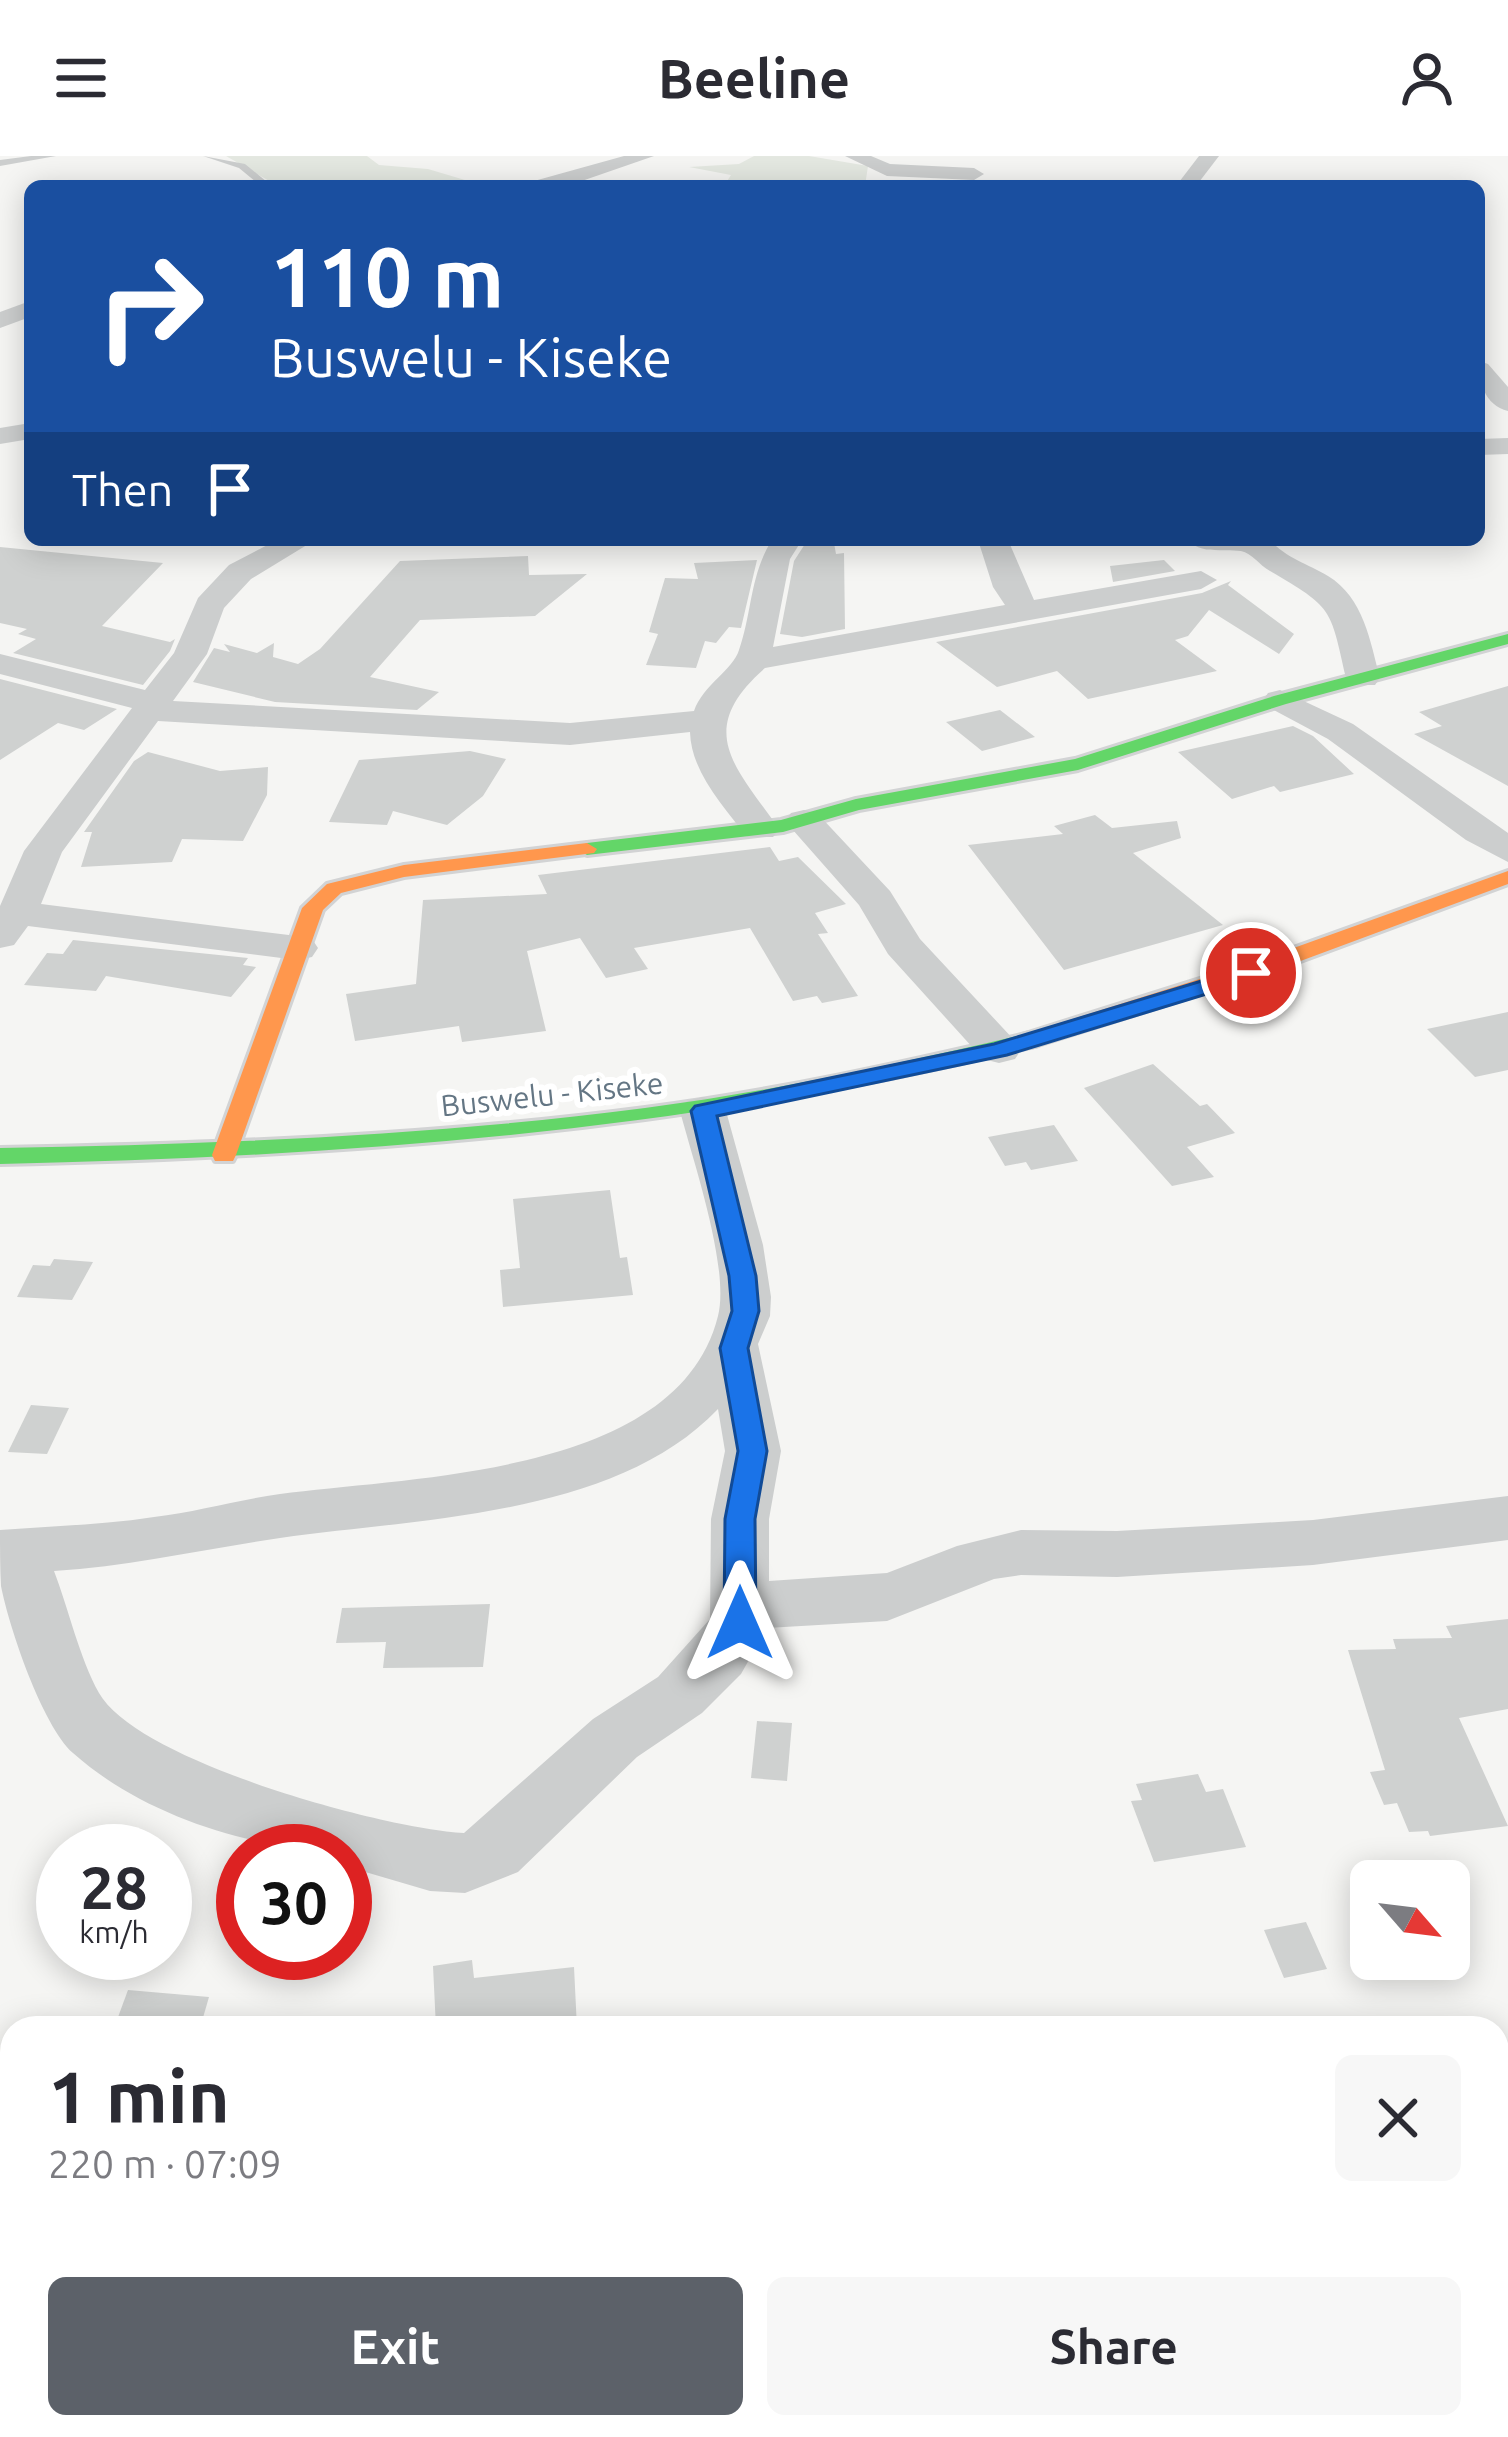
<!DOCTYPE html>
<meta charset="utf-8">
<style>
body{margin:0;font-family:Ubuntu,sans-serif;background:#f7f7f7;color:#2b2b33;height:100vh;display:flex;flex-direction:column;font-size:45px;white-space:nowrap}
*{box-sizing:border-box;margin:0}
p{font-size:39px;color:#7c7c81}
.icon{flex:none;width:66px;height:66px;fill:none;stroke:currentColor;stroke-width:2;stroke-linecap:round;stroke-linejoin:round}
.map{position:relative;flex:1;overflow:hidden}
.details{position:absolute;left:0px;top:1860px;width:1509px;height:423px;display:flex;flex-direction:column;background:#fff;border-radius:36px 36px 0 0;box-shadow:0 6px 30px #0003}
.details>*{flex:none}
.hud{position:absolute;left:24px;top:24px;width:1461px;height:366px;border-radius:18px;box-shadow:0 6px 30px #0003;background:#1a4fa0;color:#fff;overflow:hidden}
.needle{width:78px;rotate:118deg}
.tools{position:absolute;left:1350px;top:1704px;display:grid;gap:24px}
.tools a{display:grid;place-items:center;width:120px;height:120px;border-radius:18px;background:#fff;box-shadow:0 6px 30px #0003;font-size:60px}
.speed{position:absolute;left:36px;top:1668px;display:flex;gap:24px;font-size:60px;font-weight:700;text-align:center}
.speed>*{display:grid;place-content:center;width:156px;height:156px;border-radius:50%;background:#fff;box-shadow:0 6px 30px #0003;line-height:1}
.speed small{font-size:30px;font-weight:400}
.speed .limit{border:18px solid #d22;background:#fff;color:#111}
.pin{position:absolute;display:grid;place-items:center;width:102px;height:102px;color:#fff;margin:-51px;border:6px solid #fff;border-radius:50%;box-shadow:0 3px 12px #0007}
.me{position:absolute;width:132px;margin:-66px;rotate:0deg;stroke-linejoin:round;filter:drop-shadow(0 0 9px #0008)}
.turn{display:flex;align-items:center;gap:42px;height:252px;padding:0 48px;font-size:54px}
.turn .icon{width:156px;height:156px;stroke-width:2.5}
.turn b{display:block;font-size:84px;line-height:102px}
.then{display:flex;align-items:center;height:114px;padding:0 48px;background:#0003;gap:24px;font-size:45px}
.round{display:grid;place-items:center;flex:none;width:126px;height:126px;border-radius:18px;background:#f7f7f7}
.overview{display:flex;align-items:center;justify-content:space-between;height:204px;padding:0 48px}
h1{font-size:72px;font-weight:700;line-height:90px}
.action{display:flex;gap:24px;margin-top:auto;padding:24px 48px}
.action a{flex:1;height:138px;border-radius:18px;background:#5c6169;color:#fff;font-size:48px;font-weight:700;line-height:138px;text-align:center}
.action a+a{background:#f7f7f7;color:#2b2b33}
header{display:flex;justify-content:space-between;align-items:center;height:156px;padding:0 48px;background:#fff;font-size:54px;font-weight:700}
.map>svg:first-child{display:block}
</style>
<header><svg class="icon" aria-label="menu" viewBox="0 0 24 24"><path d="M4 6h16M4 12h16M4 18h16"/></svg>Beeline<svg class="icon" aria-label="person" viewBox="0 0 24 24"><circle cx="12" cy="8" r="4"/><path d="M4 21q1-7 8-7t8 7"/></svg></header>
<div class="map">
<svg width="1508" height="2281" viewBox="0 0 1508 2281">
<rect width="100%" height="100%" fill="#f5f5f3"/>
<!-- green -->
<g fill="#e4e8e1">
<polygon points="226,0 367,0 379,9 428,13 485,30 278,30"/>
<polygon points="754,0 809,0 868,10 865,30 724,30 731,19 689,11 739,8"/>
</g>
<!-- building -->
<g fill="#cfd1d0">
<polygon points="834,387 836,398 844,397 845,473 802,481 780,478 794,405 805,388"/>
<polygon points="0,391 163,407 102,470 170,486 175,483 170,495 143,529 13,497 36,483 18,478 27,473 0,467"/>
<polygon points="528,400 529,419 587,418 535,460 420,464 370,521 439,536 417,554 275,546 193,526 214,492 230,496 224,488 257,497 274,487 273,501 298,508 320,493 400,405"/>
<polygon points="757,404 741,472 729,471 716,487 705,485 696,512 646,509 658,478 649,476 665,422 698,423 694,407"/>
<polygon points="1164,404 1175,415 1113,426 1110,410"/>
<polygon points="1231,425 1228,429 1294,478 1279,498 1209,454 1188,480 1175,484 1217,515 1088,543 1057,515 997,531 936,486 1202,437"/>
<polygon points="0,523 117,553 84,574 58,567 0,604"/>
<polygon points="1508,530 1508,630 1414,578 1442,570 1419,556"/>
<polygon points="1000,554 1035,581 982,595 946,566"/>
<polygon points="1293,570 1313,580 1354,618 1280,636 1274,630 1232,643 1178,596"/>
<polygon points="470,595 506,603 483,640 447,669 393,655 387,669 329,666 359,604"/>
<polygon points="148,596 220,615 268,611 267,639 243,685 182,683 172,706 81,711 92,676 84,676 134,605"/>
<polygon points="1095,659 1112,672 1177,665 1181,682 1133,697 1223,769 1064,814 968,689 1063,678 1054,670"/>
<polygon points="770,691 779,705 798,701 846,748 815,757 828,777 818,778 858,840 822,847 817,840 793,845 750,772 634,792 648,813 606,822 580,782 527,795 546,875 462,886 459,870 355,885 346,838 416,828 423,744 547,738 538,719"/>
<polygon points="73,784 248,802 243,809 256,811 231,841 106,820 96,835 24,829 47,797 63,798"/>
<polygon points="1508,856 1508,914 1475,921 1427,873"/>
<polygon points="1153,908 1200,950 1207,948 1235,977 1187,991 1214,1021 1172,1030 1084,932"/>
<polygon points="1054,969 1078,1005 1031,1014 1026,1006 1005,1010 988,981"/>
<polygon points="610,1034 620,1102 627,1101 633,1139 503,1151 500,1114 520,1112 513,1043"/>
<polygon points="54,1103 93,1106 72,1144 17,1141 33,1109 50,1110"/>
<polygon points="31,1249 69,1252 47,1298 8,1296"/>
<polygon points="490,1448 483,1511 383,1512 386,1486 336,1487 342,1452"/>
<polygon points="1508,1463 1508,1553 1459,1562 1508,1670 1430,1680 1428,1675 1409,1676 1397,1647 1384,1649 1370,1616 1385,1614 1348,1494 1396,1493 1393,1483 1452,1482 1446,1470"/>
<polygon points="757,1565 792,1567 787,1625 751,1622"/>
<polygon points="1198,1618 1206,1636 1223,1633 1246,1691 1154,1706 1131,1645 1142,1644 1136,1628"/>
<polygon points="1306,1766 1327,1813 1284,1822 1264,1774"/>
<polygon points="472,1804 474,1822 574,1811 577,1872 436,1872 433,1810"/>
<polygon points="128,1834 209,1841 200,1872 114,1872"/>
</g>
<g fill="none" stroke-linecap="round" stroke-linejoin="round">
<!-- fast casing -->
<g stroke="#d2d3d4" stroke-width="6">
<g id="fast">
<polygon points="1508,478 1508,488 1286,548 1078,614 859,654 783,676 587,699 577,693 587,687 781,664 856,643 1075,603 1274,540"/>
<path d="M 1030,877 L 1038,879 L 1042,884 L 1038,889 C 691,975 356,1000 0,1008 L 0,992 C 216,988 431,980 645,952 C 775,935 903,907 1030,877 Z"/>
</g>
</g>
<!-- slow casing -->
<g stroke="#d2d3d4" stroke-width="6">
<g id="slow">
<polygon points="587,687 597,693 594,697 404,721 341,737 323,754 236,999 233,1005 215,1005 212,999 302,752 327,728 404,709"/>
<polygon points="1508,715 1508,728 1279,813 1038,889 1030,891 1018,884 1022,879 1263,803"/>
</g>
</g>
<!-- lane -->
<g fill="#cccece" fill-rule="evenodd">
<polygon points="31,0 56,0 0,10 0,4"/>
<polygon points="203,0 245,8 272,30 261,30 239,12"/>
</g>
<!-- street -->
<g fill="#cccece" fill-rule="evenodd">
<polygon points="624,0 654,0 576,27 516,30"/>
<polygon points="845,0 871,0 890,8 974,12 984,18 974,24 887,20"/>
<polygon points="1199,0 1219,0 1196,30 1176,30"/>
<polygon points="30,145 30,161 0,172 0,156"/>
<path d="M 1479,205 L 1488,208 L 1508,231 L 1508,255 C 1484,249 1479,226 1479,205 Z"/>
<polygon points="30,267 30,283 0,288 0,272"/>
<polygon points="1508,282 1508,298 1479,299 1479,283"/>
<path d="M 277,384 L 315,384 L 251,423 L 224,452 L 207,498 L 173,545 L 570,567 L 694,555 C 703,529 733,514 739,494 C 752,457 750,418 772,384 L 802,384 L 790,403 L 773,491 L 1005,449 L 993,431 L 978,384 L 1008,384 L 1034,444 L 1201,415 L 1217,424 L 1201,433 L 765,512 C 693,575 736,611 779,673 L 773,681 L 747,681 C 724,651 691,616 690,576 L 570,589 L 158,565 L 62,696 L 41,748 L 297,780 L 312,783 L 318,792 L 312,801 L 297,804 L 28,770 L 14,789 L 0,792 L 0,750 L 24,695 L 132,552 L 0,518 L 0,498 L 145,534 L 174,497 L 198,442 L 229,409 Z"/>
<path d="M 1188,384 L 1270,384 C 1286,402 1308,408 1328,420 C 1364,442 1370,485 1380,522 L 1375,529 L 1351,529 L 1346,522 C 1330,451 1333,452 1270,415 C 1259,409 1252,397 1241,395 C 1222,392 1201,399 1188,384 Z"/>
<polygon points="1280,534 1353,568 1508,677 1508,706 1466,684 1328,583 1268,551 1263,544 1268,537"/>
<polygon points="804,654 817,657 890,735 920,783 1015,885 1021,894 1015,903 999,907 983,903 888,798 859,749 785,665 791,657"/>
<path d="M 703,941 L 719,945 L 726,955 L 763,1089 L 771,1141 L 770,1160 L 758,1188 L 781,1295 L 769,1363 L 769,1425 L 887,1417 L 957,1390 L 1021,1374 L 1117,1375 L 1313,1364 L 1508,1340 L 1508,1384 L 1313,1409 L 1117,1421 L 1021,1419 L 994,1423 L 887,1465 L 767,1472 L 741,1518 L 702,1557 L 637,1601 L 518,1716 L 465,1737 L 430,1735 L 345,1710 L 345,1695 C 254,1695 142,1659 73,1597 C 42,1569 9,1471 1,1430 C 0,1412 0,1392 0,1374 C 51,1370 103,1369 154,1361 C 196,1356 238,1344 280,1338 C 410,1320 678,1321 718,1160 C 730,1112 693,1005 680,955 L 687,945 ZM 718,1253 L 725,1295 L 711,1363 L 710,1463 L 658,1521 L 593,1563 L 464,1677 C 386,1673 138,1606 99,1537 C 79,1501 69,1454 54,1415 C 131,1410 204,1393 280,1382 C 419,1362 615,1361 718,1253 Z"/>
</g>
<!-- fast -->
<use href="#fast" fill="#63d668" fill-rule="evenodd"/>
<!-- slow -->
<use href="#slow" fill="#ff974d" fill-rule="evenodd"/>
</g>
<!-- route -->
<polygon fill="#1a73e8" stroke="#114b97" stroke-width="3" points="1251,810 1262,817 1259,822 1007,899 717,960 756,1120 759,1155 748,1192 767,1295 755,1363 756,1467 751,1476 740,1480 728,1476 724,1467 725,1363 738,1295 720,1192 732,1155 729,1120 691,955 695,950 994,888"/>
<g text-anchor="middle" stroke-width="12" stroke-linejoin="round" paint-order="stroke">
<!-- street labels -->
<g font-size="30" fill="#647684" stroke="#fff">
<text transform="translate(552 939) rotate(-6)" y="10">Buswelu - Kiseke</text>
</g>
</g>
</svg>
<div class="tools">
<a><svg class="needle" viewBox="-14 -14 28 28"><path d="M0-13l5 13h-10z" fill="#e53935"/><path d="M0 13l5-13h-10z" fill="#7c7c81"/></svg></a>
</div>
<div class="speed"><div>28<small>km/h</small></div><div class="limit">30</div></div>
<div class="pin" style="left:1251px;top:817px;background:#d93025"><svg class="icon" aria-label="arrive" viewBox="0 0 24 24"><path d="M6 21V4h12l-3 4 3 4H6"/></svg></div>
<svg class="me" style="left:740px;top:1467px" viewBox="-20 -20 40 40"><path d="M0-17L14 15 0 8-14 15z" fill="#1a73e8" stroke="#fff" stroke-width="4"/></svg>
<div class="hud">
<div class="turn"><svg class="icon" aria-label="right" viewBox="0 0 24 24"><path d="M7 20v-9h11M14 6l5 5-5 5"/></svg><div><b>110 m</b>Buswelu - Kiseke</div></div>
<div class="then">Then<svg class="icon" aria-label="arrive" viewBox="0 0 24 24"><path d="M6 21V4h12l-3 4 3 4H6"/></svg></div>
</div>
<section class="details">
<div class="overview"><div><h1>1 min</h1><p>220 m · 07:09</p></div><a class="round"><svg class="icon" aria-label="close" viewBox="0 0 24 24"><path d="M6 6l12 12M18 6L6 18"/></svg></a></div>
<div class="action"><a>Exit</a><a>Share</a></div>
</section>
</div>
